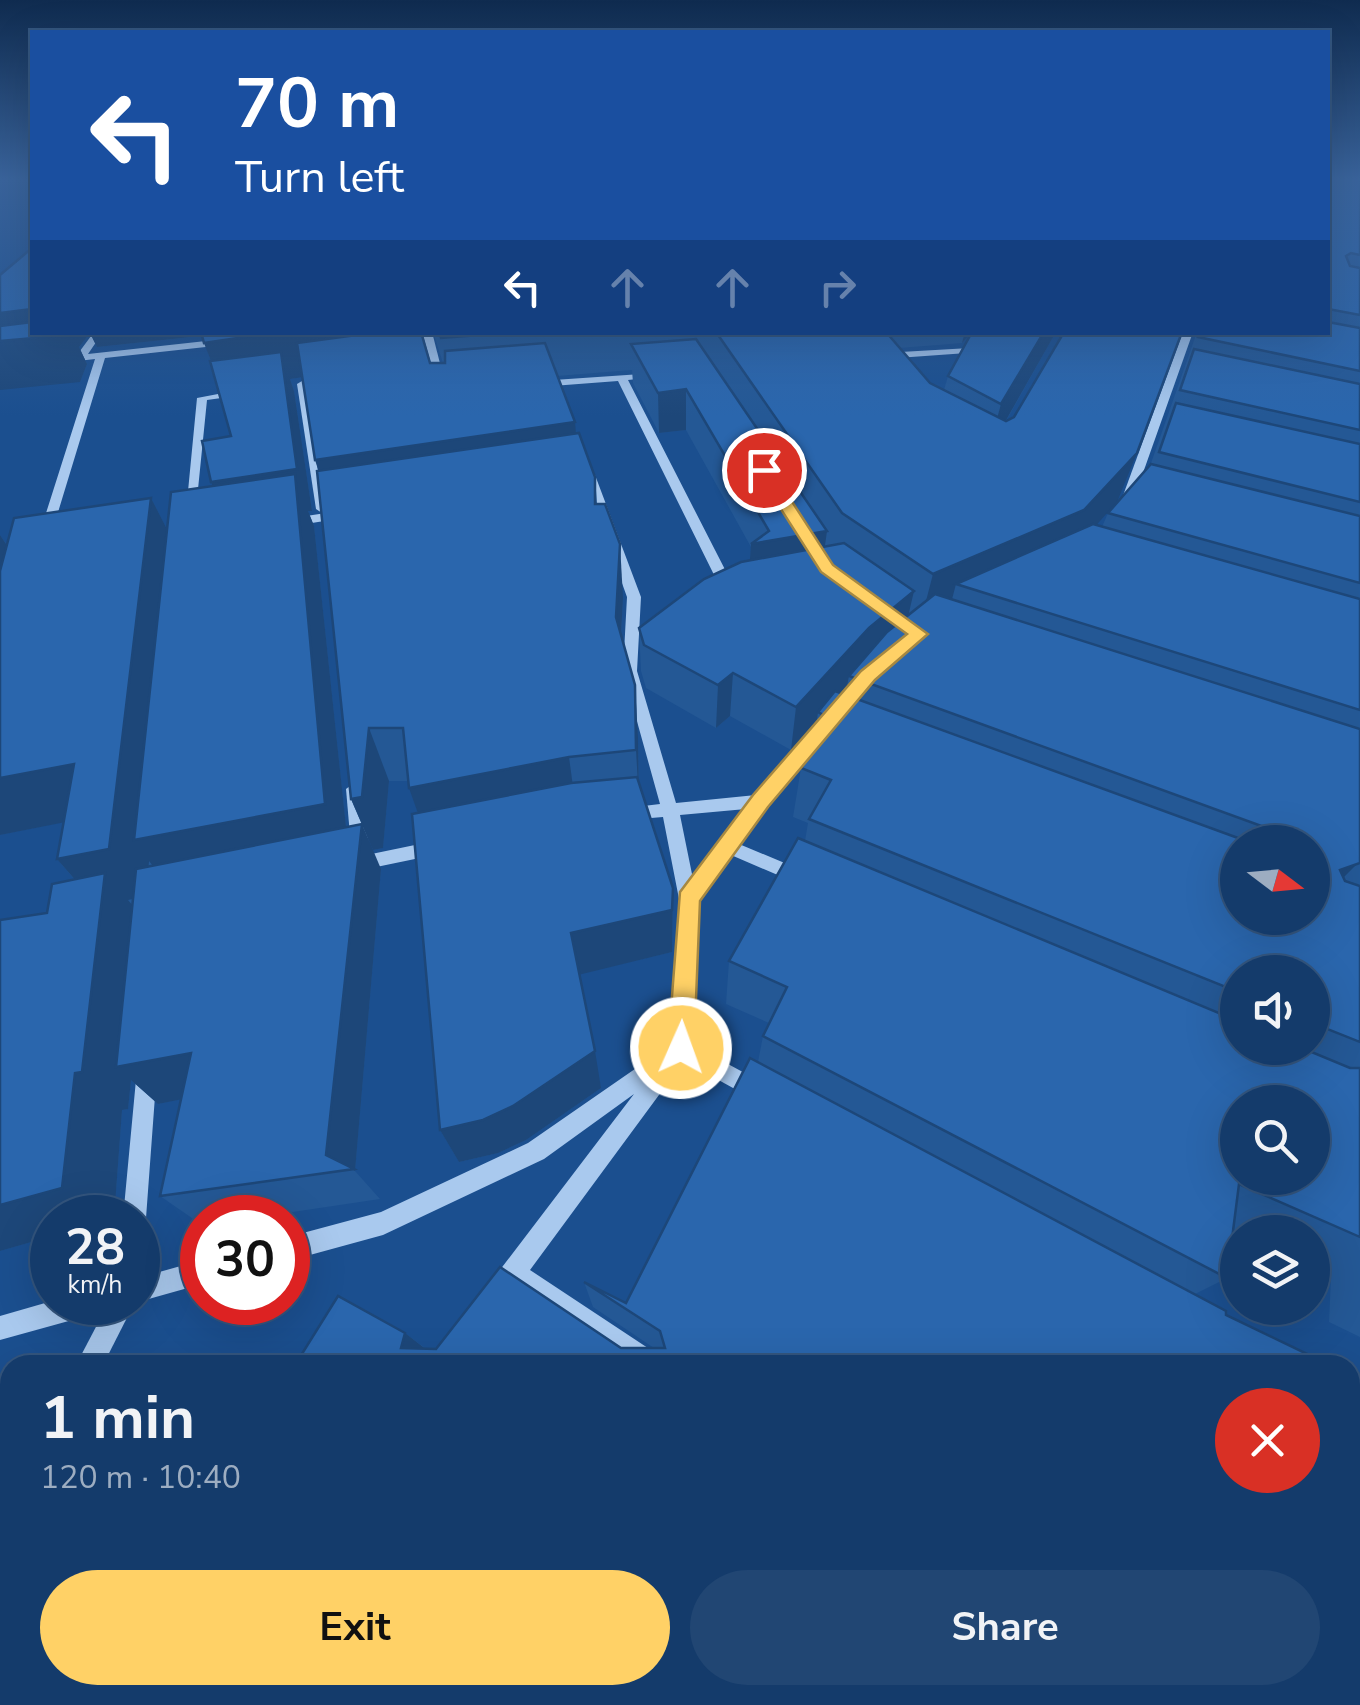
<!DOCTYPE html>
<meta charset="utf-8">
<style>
body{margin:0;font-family:"Nunito Sans",sans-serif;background:#214673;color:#f1f3f6;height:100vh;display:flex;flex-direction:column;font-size:38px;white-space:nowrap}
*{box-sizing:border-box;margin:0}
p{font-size:32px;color:#9dadc1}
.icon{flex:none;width:55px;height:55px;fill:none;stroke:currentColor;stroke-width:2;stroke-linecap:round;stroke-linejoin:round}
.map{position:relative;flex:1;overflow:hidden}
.drawer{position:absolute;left:0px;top:1355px;width:1360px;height:350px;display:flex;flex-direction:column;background:#143b6b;border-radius:30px 30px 0 0;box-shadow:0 10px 40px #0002,0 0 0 2px #33557e}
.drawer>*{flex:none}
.top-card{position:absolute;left:30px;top:30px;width:1300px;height:305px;border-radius:0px;box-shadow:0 10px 40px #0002,0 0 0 2px #33557e;background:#1a4fa0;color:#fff;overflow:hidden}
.needle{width:65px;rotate:106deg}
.tools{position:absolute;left:1220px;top:825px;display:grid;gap:20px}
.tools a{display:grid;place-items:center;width:110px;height:110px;border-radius:50%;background:#143b6b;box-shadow:0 10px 40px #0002,0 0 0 2px #33557e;font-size:50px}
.speed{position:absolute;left:30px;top:1195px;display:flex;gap:20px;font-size:50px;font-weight:700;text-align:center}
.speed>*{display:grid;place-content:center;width:130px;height:130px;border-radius:50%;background:#143b6b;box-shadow:0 10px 40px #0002,0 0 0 2px #33557e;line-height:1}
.speed small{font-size:25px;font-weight:400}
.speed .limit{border:15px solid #d22;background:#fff;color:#111}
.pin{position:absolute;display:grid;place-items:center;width:85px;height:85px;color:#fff;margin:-42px;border:5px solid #fff;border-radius:50%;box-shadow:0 2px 10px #0007}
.me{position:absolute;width:110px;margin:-55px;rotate:2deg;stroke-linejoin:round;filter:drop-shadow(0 0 8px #0008)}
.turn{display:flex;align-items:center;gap:35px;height:210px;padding:0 40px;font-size:45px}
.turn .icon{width:130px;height:130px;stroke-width:2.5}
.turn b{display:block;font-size:70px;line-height:85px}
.lanes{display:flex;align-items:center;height:95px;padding:0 40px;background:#0003;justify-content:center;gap:50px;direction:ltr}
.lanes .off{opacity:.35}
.round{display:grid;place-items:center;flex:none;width:105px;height:105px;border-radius:52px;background:#214673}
.overview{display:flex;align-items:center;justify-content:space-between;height:170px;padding:0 40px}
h1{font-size:60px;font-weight:700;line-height:75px}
.cta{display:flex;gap:20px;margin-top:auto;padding:20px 40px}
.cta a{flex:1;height:115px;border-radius:60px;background:#ffd166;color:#111;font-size:40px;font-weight:700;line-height:115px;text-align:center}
.cta a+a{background:#214673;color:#f1f3f6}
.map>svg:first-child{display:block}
</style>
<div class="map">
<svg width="1360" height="1705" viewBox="0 0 1360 1705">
<rect width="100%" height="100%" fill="#1b4f8f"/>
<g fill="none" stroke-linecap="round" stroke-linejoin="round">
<!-- minor -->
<g fill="#a9c9ee" fill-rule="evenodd">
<polygon points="94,332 103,332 88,354 224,339 229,342 224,345 105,358 52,532 46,536 40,532 95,359 61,363 56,360 77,355"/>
<polygon points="422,332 432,332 446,387 437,385"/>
<polygon points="1183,332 1193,332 1133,501 1123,504 1121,501"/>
<polygon points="970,348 972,350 967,353 883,359 878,356 883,353"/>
<polygon points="656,373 656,377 628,380 737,593 735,596 725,596 723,593 618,381 539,387 534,384 539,381"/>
<polygon points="302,381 307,384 328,509 322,513 316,509 297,384"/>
<polygon points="239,390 243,391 243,395 207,400 196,509 186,512 197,398"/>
<path d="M 589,471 L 595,475 L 641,597 L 637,671 L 676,803 L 756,795 L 822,719 L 827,718 L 835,723 L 739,844 L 806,872 L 809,877 L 806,882 L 794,882 L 731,855 L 697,901 L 691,1044 L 767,1085 L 771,1092 L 767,1099 L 760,1102 L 753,1099 L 684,1061 L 530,1270 L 660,1356 L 664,1365 L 629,1365 L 516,1289 L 508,1301 L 499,1304 L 490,1301 L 487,1292 L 490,1283 L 634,1094 L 544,1159 L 383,1235 L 288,1261 L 288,1237 L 381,1212 L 528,1143 L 671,1044 L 679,899 L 663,817 L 627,820 L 619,814 L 627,808 L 660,804 L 623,671 L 627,597 L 583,475 ZM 746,809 L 693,879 L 680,815 Z"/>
<polygon points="345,510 349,511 349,517 287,527 281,523 287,519"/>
<polygon points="354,783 362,789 369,847 366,852 354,852 351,847 346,789"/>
<polygon points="439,840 445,842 448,847 445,852 439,854 357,871 351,869 348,864 351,859 357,857"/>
<polygon points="147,1059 154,1062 157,1069 146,1218 142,1226 138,1228 138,1218 123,1218 137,1069 140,1062"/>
<polygon points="202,1260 202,1284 138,1302 138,1278"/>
<polygon points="52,1301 106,1302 103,1311 94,1314 0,1340 0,1316"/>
<polygon points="109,1302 135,1302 103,1365 76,1365"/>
<polygon points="10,1500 10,1543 0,1547 0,1505"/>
<polygon points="2,1690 10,1690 10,1695 46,1695 50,1705 0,1705"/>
<polygon points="178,1695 211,1695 207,1705 174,1705"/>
<polygon points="596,1695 635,1695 639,1705 600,1705"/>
</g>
</g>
<!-- wall -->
<g fill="#245895" fill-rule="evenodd">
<path d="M 1328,177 L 1360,177 L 1360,1337 L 1329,1322 L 1331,1278 L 1312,1270 L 1312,1232 L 1238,1232 L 1238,1236 L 1233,1234 L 1227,1278 L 1195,1294 L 1226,1315 L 1330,1365 L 295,1365 L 405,1333 L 425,1348 L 654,1348 L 593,1307 L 584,1282 L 626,1303 L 758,1062 L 763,1036 L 769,1023 L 726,1004 L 729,961 L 805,841 L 808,823 L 793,817 L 801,768 L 811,752 L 817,720 L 791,750 L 730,716 L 716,728 L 646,688 L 641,671 L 639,628 L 750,560 L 751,547 L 686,430 L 659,433 L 633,383 L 632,370 L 557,376 L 576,433 L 595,477 L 597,504 L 623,598 L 621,637 L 638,738 L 639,782 L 673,888 L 672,952 L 579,974 L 601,1088 L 526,1140 L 498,1153 L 459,1162 L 440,1130 L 418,813 L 408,781 L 389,781 L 383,848 L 373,850 L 351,799 L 318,471 L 302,377 L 290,379 L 294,391 L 312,511 L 308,511 L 314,526 L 346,827 L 381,869 L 355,1171 L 380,1199 L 253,1218 L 202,1218 L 202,1225 L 160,1196 L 181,1099 L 158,1104 L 131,1080 L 128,1109 L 122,1110 L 114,1218 L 52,1218 L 52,1236 L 0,1251 L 0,920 L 47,913 L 74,879 L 57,859 L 63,822 L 0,835 L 0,535 L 7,545 L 151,498 L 167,530 L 213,486 L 231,436 L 211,361 L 202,336 L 97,347 L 90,333 L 79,347 L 87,364 L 80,382 L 32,332 L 421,332 L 430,363 L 443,363 L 433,332 L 972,332 L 962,343 L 900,348 L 930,383 L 944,390 L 948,376 L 1056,332 L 1006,421 L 1096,525 L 1102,527 L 1108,513 L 1150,466 L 1197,332 L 1328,332 ZM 1238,842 L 1312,842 L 1238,918 ZM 1238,972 L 1312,972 L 1312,1048 L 1238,1048 Z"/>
<polygon points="1350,1375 1360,1379 1360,1688 1350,1682"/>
</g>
<!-- shaded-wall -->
<g fill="#1d4779">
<polygon points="32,309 32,332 238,332 97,347 90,333 79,347 87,364 80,382 0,390 0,313"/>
<polygon points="279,332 420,332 425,359 290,379 294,391 312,511 308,511 314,526 349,855 172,890 149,861 146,896 128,900 144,919 191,1053 227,1090 158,1104 131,1080 128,1109 122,1110 114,1218 52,1218 52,1236 0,1251 0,1205 75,1073 98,906 57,859 151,498 176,547 229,524 211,482 297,469 222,389 204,343"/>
<polygon points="965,332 972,332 962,343"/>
<polygon points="1044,332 1056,332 988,452 1001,404"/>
<polygon points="686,389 686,430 659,433 658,393"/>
<polygon points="575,422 579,470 331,509 315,460"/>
<polygon points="1137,453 1117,502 1065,560 956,584 949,611 920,624 933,574"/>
<polygon points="827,531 821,574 748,587 751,544"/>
<polygon points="0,535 24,571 0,675"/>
<polygon points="620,544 623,598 619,671 616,617"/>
<polygon points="914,591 904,634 849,676 847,686 822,714 818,712 817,720 791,750 796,707 869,628"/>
<polygon points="733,673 730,716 716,728 718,685"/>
<polygon points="635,685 638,738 639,802 636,750"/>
<polygon points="369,728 389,781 383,848 373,850 351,799"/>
<polygon points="569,757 576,809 427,839 409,788"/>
<polygon points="74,764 111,813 0,835 0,778"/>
<polygon points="362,824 381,869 355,1171 326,1155"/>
<polygon points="1359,862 1312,909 1340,870"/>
<polygon points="673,888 672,952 578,975 571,933"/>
<polygon points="595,1051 601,1088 526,1140 498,1153 459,1162 440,1130"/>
<polygon points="405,1333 432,1354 401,1348"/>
</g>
<!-- building -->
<g fill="#2a66ad" stroke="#1d4779" stroke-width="2.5" fill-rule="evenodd">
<polygon points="1328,177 1360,177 1360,255 1351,253 1346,256 1350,266 1360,268 1360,315 1328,309"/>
<polygon points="32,248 32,309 0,313 0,275"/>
<polygon points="32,322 32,332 58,332 57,336 0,341 0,326"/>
<polygon points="1328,322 1360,328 1360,371 1198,337 1200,332 1328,332"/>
<polygon points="201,332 279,332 204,343"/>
<polygon points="379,332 421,332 430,363 445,363 445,351 545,343 575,422 315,460 297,343"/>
<polygon points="439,332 519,332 441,338"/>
<polygon points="716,332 886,332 930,383 1006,421 1014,417 1064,332 1182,332 1137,453 1084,510 933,574 842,513"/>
<polygon points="972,332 1044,332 1001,404 948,376"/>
<polygon points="696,339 827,531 751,544 769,531 686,389 658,393 631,344"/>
<polygon points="1194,349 1360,384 1360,430 1180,390"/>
<polygon points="281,352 297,469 211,482 202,441 231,436 210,361"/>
<polygon points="1176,403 1360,444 1360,502 1159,452"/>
<polygon points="579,433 595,477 595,504 605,504 620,544 616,617 635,685 636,750 569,757 409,788 403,728 369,728 362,797 351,799 317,471"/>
<polygon points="1151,464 1360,516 1360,583 1108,513"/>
<polygon points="295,474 325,804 134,840 171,492"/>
<polygon points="151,498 109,849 57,859 74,764 0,778 0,571 14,518"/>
<polygon points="1093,524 1360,599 1360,710 956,584"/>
<polygon points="844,543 914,591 869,628 796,707 733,673 718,685 644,645 639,628 704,579 741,562"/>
<polygon points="935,594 1360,729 1360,863 1340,870 1345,881 1360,886 1360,1042 1312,1023 1312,972 1238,972 1238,992 809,819 831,780 801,768 833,720 818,712 835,691 1249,842 1238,842 1238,918 1312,918 1312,842 1279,842 1278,832 849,676 887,632"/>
<polygon points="637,777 673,888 672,910 571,933 595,1051 513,1106 483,1120 440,1130 412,814 571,783"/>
<polygon points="362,824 326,1155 354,1169 160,1196 191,1053 116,1067 136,869"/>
<path d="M 798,838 L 1238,1021 L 1238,1048 L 1302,1048 L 1350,1068 L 1360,1068 L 1360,1237 L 1239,1184 L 1227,1278 L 763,1036 L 787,987 L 729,961 ZM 1238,1102 L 1312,1102 L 1312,1178 L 1238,1178 Z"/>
<polygon points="105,873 82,1072 75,1073 62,1188 0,1205 0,920 47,913 52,884"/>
<polygon points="750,1058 1226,1311 1226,1315 1330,1365 295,1365 338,1296 405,1333 401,1348 436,1349 500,1267 621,1348 665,1348 660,1331 584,1282 626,1303"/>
<polygon points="1350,1375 1360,1379 1360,1655 1350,1649"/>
<polygon points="801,1695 1191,1695 1190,1705 871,1705 854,1695 852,1705 818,1705"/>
</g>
<!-- sky -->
<linearGradient id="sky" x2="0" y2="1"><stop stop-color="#0f2b4f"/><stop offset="0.43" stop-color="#39639b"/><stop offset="1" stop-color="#39639b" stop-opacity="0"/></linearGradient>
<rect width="1360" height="416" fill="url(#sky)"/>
<!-- route -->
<polygon fill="#ffd166" stroke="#a68842" stroke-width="2.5" points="764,465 769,466 833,565 928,634 875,680 768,807 700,901 694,1048 690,1057 681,1061 672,1057 668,1048 680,892 753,795 861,671 907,634 821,572 756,470"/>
</svg>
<div class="tools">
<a><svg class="needle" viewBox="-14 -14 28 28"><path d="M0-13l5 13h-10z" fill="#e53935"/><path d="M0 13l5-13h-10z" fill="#9dadc1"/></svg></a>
<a><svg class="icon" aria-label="sound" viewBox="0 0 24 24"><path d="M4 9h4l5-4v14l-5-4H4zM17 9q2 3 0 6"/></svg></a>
<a><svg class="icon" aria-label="search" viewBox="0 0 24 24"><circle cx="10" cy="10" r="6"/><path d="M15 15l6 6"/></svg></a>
<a><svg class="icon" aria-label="layers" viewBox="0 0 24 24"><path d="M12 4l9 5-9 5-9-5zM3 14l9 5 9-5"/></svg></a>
</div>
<div class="speed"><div>28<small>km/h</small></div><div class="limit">30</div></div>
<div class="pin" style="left:764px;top:470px;background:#d93025"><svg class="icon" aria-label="arrive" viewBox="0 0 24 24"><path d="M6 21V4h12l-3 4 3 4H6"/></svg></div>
<svg class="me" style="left:681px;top:1048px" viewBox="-20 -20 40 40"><circle r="17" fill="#ffd166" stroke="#fff" stroke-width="3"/><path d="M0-11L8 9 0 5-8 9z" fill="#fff"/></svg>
<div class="top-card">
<div class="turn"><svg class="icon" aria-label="left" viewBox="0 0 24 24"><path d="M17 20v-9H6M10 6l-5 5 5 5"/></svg><div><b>70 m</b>Turn left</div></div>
<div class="lanes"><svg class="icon" aria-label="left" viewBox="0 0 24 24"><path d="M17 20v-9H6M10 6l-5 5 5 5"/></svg><svg class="icon off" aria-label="ahead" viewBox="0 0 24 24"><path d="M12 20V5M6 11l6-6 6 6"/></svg><svg class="icon off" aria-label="ahead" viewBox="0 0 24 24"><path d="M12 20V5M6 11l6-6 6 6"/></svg><svg class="icon off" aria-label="right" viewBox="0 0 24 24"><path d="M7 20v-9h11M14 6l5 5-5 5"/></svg></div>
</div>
<section class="drawer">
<div class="overview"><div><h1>1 min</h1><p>120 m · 10:40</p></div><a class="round" style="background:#d93025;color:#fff"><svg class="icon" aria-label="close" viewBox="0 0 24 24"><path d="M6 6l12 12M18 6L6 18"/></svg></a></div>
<div class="cta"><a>Exit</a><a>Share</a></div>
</section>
</div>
